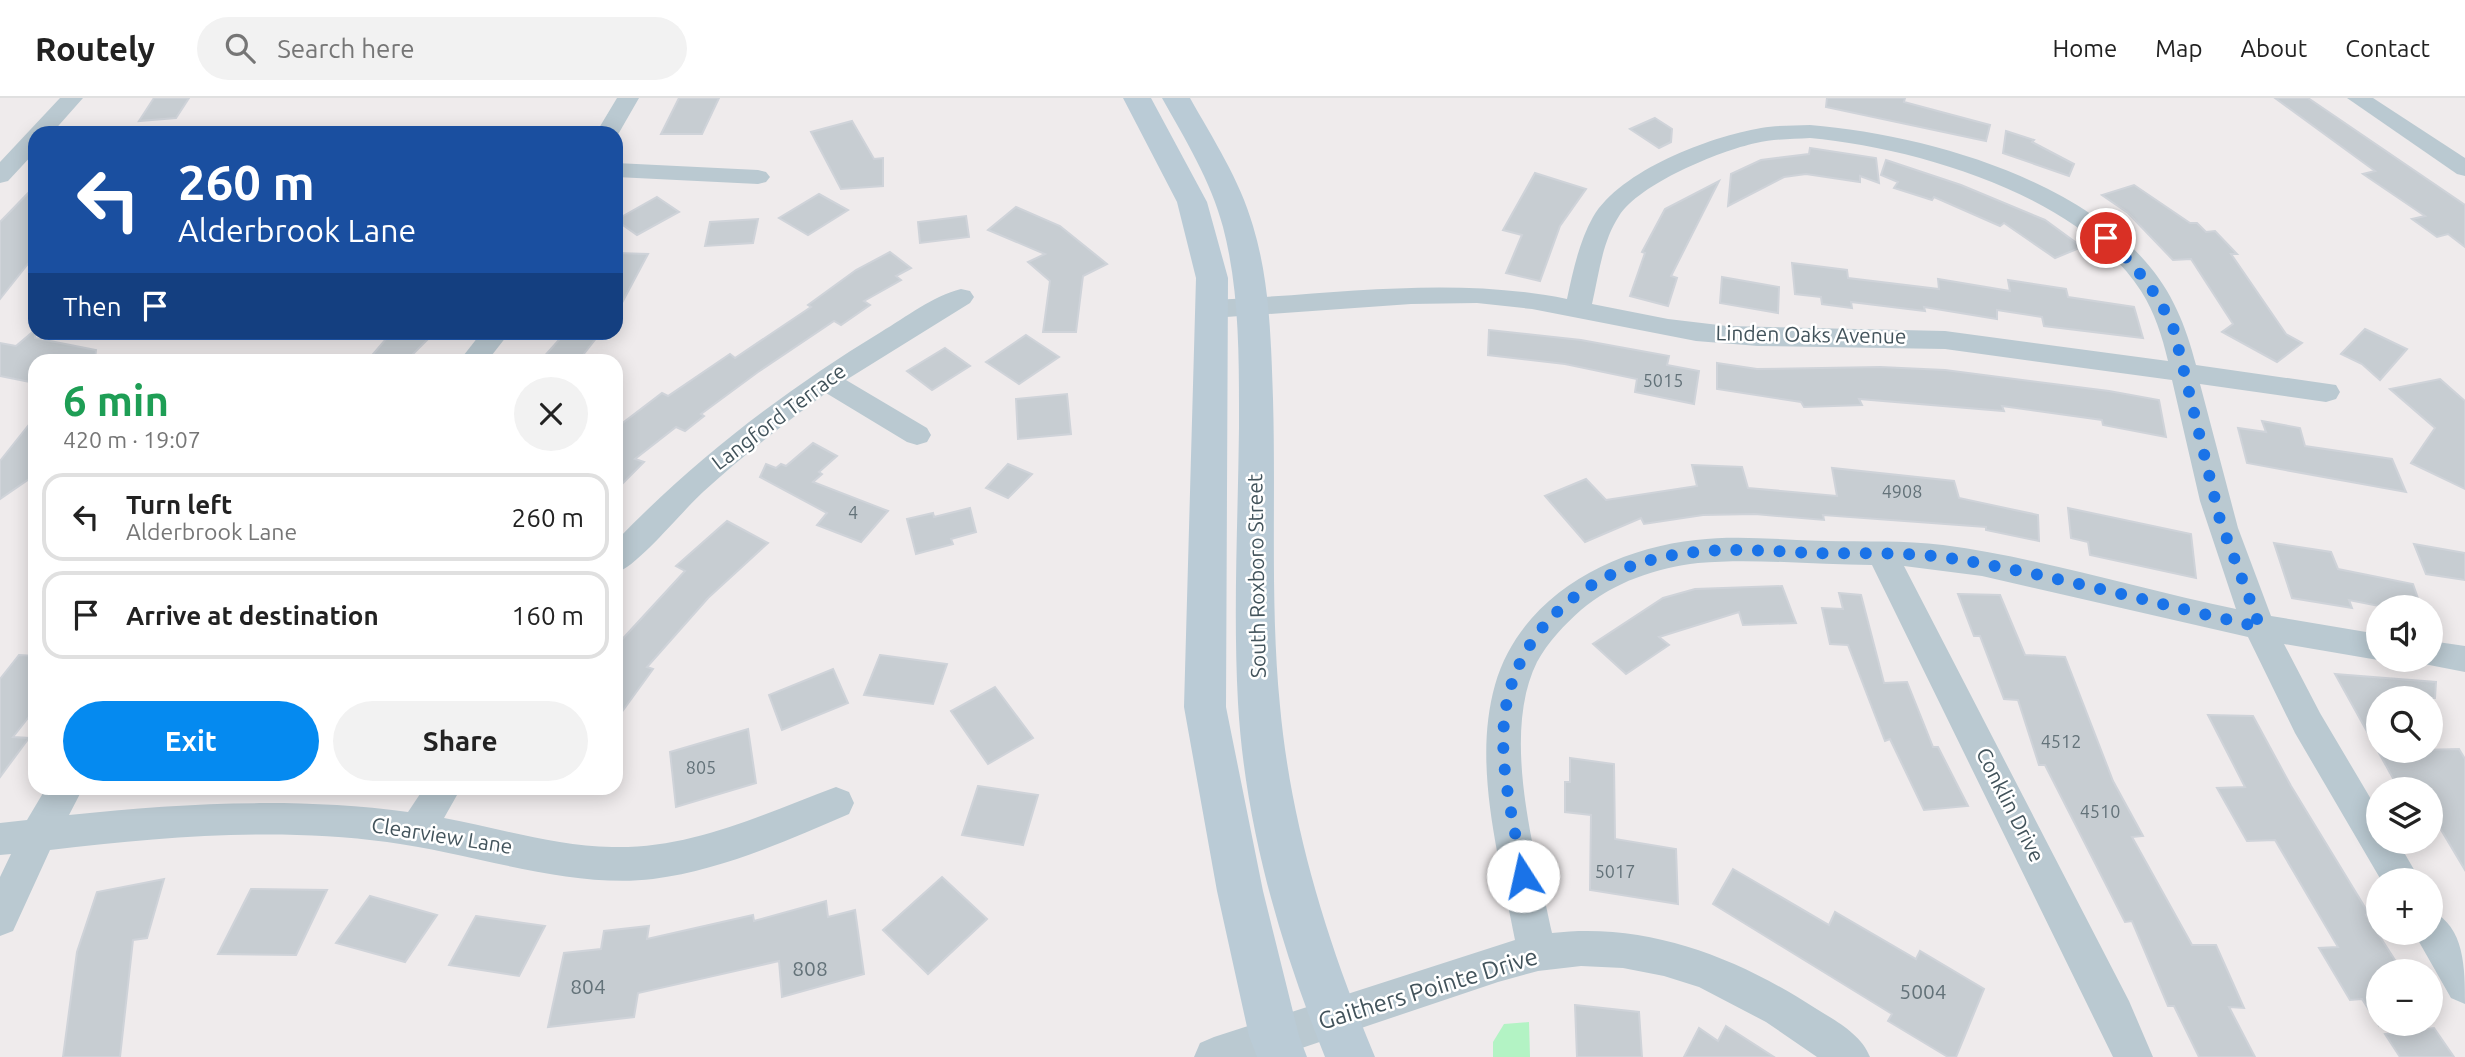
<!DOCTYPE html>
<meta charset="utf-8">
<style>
body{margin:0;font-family:Ubuntu,sans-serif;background:#f2f2f2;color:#222;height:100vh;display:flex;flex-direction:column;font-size:26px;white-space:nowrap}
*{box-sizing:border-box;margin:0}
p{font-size:23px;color:#767676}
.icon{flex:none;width:38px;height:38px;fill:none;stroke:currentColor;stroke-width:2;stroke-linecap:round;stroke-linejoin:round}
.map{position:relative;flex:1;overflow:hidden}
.side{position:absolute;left:28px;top:256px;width:595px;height:441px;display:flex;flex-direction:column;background:#fff;border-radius:21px;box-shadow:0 4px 18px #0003}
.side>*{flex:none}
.guide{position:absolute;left:28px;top:28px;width:595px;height:214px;border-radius:21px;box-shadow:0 4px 18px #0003;background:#1a4fa0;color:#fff;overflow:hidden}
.controls{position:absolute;left:2366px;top:497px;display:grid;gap:14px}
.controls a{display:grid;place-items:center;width:77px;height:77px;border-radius:50%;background:#fff;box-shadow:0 4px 18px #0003;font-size:35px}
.pin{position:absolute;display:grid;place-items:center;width:60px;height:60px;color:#fff;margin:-30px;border:4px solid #fff;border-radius:50%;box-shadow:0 2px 7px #0007}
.me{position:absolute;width:77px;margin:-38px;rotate:350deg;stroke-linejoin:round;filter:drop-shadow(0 0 5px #0008)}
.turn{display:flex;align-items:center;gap:24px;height:147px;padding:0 35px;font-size:32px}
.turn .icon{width:91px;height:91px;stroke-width:2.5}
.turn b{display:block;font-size:49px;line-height:60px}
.then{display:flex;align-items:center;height:66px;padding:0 35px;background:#0003;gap:14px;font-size:26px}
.round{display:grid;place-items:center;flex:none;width:74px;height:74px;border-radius:37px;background:#f2f2f2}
.summary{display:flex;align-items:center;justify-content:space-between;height:119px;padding:0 35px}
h1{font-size:42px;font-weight:700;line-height:52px;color:#1e9e55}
.action{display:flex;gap:14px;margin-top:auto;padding:14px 35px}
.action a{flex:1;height:80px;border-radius:42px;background:#058af0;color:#fff;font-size:28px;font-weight:700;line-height:80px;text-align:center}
.action a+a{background:#f2f2f2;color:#222}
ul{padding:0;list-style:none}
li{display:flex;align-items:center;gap:21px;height:88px;margin:0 14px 10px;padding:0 21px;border:4px solid #e0e0e0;border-radius:21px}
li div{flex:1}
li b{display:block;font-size:26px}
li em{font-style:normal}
header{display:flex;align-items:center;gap:42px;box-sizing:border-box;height:98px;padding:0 35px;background:#fff;border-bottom:2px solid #e0e0e0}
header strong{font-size:33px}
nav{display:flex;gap:38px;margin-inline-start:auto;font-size:24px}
.search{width:490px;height:63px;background:#f2f2f2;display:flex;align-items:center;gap:18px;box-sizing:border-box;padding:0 24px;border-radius:38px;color:#767676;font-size:26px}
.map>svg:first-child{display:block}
</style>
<header>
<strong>Routely</strong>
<div class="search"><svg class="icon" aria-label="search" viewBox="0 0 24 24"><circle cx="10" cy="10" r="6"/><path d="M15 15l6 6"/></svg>Search here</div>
<nav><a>Home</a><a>Map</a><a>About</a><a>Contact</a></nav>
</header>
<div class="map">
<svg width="2465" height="959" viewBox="0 0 2465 959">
<rect width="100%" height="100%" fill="#efebec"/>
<!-- green -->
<polygon fill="#b3f3c4" points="1529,924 1530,959 1493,959 1493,944 1504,926"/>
<!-- building -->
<g fill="#c7cdd2" stroke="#cfd3d9" stroke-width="2">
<polygon points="154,0 189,0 176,20 139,23"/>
<polygon points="679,0 719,0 702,36 661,36"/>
<polygon points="1827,0 1905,0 1904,4 1990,27 1986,43 1826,9"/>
<polygon points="2275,0 2308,0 2465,107 2465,149 2448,136 2437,139 2412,121 2425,118 2363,76 2375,73"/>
<polygon points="1655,20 1672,31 1671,44 1659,50 1630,31"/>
<polygon points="852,23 874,61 883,60 883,88 841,91 811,34"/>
<polygon points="2006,33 2034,42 2032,44 2074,66 2069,78 2003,55"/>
<polygon points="1810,50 1876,60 1879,85 1860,78 1860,84 1806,76 1784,79 1728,108 1731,76 1761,62 1809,56"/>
<polygon points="1886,62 1961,87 2045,122 2082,149 2055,160 2004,125 2000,128 1934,99 1932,102 1894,90 1898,84 1881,77"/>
<polygon points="1535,75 1586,91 1560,128 1540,183 1506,175 1522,137 1503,132"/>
<polygon points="1719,83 1671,178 1677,180 1668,208 1630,198 1645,155 1642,154 1665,111"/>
<polygon points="2134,87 2190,125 2197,125 2206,134 2215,133 2237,156 2231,156 2286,236 2302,245 2277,264 2222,234 2233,226 2191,161 2173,162 2128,115 2102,97"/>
<polygon points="35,88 35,157 0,201 0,124"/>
<polygon points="819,96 848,112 808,137 779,120"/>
<polygon points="657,99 679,114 637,137 616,122"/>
<polygon points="1016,109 1060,128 1107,166 1083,178 1076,234 1043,234 1050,183 1028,164 1045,156 988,132"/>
<polygon points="966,118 969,139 920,145 918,124"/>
<polygon points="758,121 753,145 705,148 710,124"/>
<polygon points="890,154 911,170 896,178 901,182 864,203 870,207 841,227 834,223 758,274 701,316 704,318 685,333 676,329 635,361 644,364 616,392 616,330 662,295 668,298 730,256 735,260 811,209 808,207 856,172"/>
<polygon points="616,155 648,156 616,216"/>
<polygon points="1792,165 1847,172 1848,180 1939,191 1938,181 2010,193 2008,182 2066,191 2068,199 2134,209 2143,240 2044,228 2042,219 1997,212 1997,221 1924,209 1925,213 1851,204 1852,210 1822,206 1821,199 1795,196"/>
<polygon points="1722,179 1779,189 1778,215 1720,205"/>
<polygon points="2365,231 2407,251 2380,282 2362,266 2341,256"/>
<polygon points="35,232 35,240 96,252 95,262 35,262 35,285 0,278 0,245 16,248"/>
<polygon points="1489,232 1581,242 1669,258 1667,267 1699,273 1694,306 1635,294 1637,281 1565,266 1488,257"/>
<polygon points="392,234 435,234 407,262 368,262"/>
<polygon points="566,234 601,234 579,262 541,262"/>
<polygon points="1026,237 1059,259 1019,286 986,264"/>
<polygon points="945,250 970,268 932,292 907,273"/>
<polygon points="1717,265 1757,271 1880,269 1945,272 2109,293 2159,302 2166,339 2103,327 2102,322 2002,308 2004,313 1859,301 1862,307 1804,309 1801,304 1717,291"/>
<polygon points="2440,281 2465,303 2465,391 2411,365 2435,330 2390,291"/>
<polygon points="1067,296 1071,336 1018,341 1016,301"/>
<polygon points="35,319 35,377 0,401 0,363"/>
<polygon points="2262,323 2300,330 2305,348 2392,361 2406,394 2247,365 2238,330 2266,334"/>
<polygon points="813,345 837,358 819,374 822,376 813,384 888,413 861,444 817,427 827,415 760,379 766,366 776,370 781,366 786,368"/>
<polygon points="1008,366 1032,376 1008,400 986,390"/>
<polygon points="1692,367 1742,369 1748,390 1837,398 1832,370 1954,383 1959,400 2038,417 2039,443 1986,432 1986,429 1823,417 1824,422 1755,416 1703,417 1644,426 1641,420 1585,444 1545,398 1586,381 1606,402 1697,388"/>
<polygon points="970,410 976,434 951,441 953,446 916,456 907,421 933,415 934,419"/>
<polygon points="2068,410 2191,436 2196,480 2090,457 2088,444 2071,440"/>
<polygon points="727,423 768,445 708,500 647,569 653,571 616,622 616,548 685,473 676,468"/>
<polygon points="2274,445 2331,454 2338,471 2413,486 2421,509 2384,509 2349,502 2352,510 2292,500"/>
<polygon points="2414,446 2465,455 2465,482 2426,476"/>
<polygon points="1782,488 1796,525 1743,527 1739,514 1659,539 1669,547 1626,576 1593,546 1663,500 1695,491"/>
<polygon points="1839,495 1861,497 1884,585 1907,584 1933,649 1938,649 1968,708 1924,712 1890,641 1885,643 1848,547 1830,546 1822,510 1843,511"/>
<polygon points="1958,496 2000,497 2025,557 2065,559 2113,683 2143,738 2132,739 2192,847 2216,847 2244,910 2229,909 2255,959 2199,959 2174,908 2168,908 2132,823 2125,824 2045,667 2039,667 2018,602 2004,601 1980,538 1974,538"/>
<polygon points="19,557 35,558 35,611 13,639 29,640 0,679 0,581"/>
<polygon points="880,557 947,566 933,606 864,597"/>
<polygon points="833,571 848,605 782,632 769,597"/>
<polygon points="2335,576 2436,584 2435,600 2378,600 2378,653 2459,651 2465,661 2465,772 2431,715 2431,691 2399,691"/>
<polygon points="995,589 1033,640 988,666 951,613"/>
<polygon points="2208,617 2253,618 2291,688 2369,816 2366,817 2402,873 2378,873 2378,926 2362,901 2350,902 2319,850 2338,849 2275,742 2247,743 2217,690 2245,689"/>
<polygon points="748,631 756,685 676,709 670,654"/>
<polygon points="1570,660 1614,666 1615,741 1676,751 1678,806 1590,792 1591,717 1565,714 1565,684 1570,684"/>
<polygon points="978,688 1038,697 1023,747 962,737"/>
<polygon points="1733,771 1829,827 1835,814 1916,861 1920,853 1984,891 1956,959 1948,959 1888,923 1892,916 1713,806"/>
<polygon points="942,779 987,821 928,876 883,832"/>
<polygon points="164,781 147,840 133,842 120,959 63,959 77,854 97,794"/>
<polygon points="251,791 327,792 296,857 218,856"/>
<polygon points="370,798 437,817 405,864 336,845"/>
<polygon points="826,803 828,819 855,812 864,876 782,899 779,863 638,895 634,919 548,929 564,855 601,851 604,833 649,828 647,841 753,817 754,823"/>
<polygon points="476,818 545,828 519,878 449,867"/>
<polygon points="1575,907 1639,914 1642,959 1577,959"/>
<polygon points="1726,928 1774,959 1684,959 1699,930 1718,943"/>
<polygon points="2434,930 2454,959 2400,959 2385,936"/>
</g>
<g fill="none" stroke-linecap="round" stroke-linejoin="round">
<!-- street -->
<g fill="#bac9d1" fill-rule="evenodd">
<polygon points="60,0 83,0 52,35 35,35 35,54 8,83 0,85 0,64"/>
<polygon points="617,0 639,0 616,40 616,35 596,35"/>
<polygon points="2347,0 2373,0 2465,60 2465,78 2457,76"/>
<path d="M 1810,27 C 1919,36 2070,77 2145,163 C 2172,193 2186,228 2196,267 L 2336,287 L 2340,294 L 2336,301 L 2326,304 L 2200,286 L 2238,430 L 2271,518 L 2378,536 L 2378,562 L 2284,546 L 2320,615 L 2378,713 L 2378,744 L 2398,744 L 2420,782 L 2381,782 L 2295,635 L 2248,539 L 1982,478 L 1904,468 L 2129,903 L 2153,959 L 2113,959 L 1872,467 C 1815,467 1755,460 1698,465 C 1656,470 1614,484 1581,512 C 1564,527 1548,544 1537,564 C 1500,639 1536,757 1552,835 C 1647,824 1736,859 1815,910 C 1836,923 1861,936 1870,959 L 1817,959 L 1766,924 L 1699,889 L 1664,878 L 1623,870 L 1581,868 L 1538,873 L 1498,884 L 1275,959 L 1194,959 L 1200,945 L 1214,939 L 1515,842 C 1500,762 1472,668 1495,587 C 1520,499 1610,451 1696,442 C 1739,437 1782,442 1825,443 C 1864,444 1904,442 1943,447 C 2041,460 2139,491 2236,511 L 2200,403 L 2172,282 L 1945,251 L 1758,248 L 1696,243 L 1532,211 L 1477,205 L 1411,206 L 1212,220 L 1203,217 L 1199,211 L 1203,205 L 1212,202 C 1331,197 1449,177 1567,201 C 1573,173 1579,144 1593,119 C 1621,72 1709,39 1761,30 C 1777,27 1794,28 1810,27 ZM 1810,40 C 1917,50 2079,97 2141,193 C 2155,215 2162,238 2168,263 L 1945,233 L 1727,228 L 1668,221 L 1592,206 C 1599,176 1602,144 1619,118 C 1639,86 1719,53 1756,45 C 1773,41 1792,41 1810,40 Z"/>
<polygon points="616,65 758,72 766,74 770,79 766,84 758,86 616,79"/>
<path d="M 961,191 L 970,193 L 974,199 L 970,205 L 846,282 L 927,330 L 931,337 L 927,344 L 917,347 L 907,344 L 826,295 C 784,326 742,358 703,394 C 682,413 638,468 616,475 L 616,443 C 695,361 784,293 881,234 C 906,219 933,198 961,191 Z"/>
<polygon points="482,234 510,234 488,262 460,262"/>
<polygon points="2431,543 2465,548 2465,574 2419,565 2417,562 2431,562"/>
<path d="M 836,689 L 849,694 L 854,705 L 849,716 C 786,743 722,772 653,781 C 569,791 471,755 387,744 C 275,729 162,739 50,752 L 13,833 L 0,838 L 0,779 L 11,756 L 0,757 L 0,725 L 27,722 L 46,690 L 83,690 L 69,717 C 182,705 295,699 408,714 L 424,690 L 461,690 L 444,720 C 499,730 555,748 612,749 C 692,751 763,716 836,689 Z"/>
<path d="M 2431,813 C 2465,828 2465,871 2465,906 L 2451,900 L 2414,835 L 2431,835 Z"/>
</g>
<!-- secondary -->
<g fill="#bacbd6" fill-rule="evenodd">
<polygon points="1123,0 1151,0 1207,104 1228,180 1226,609 1263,793 1299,938 1307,959 1257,959 1249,938 1217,793 1184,609 1196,180 1177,104"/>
<path d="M 1162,0 L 1190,0 C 1213,41 1240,82 1253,128 C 1270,184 1271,243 1273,301 C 1276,403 1270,506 1280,608 C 1291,729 1328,847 1375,959 L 1325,959 C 1280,847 1245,727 1238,605 C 1233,513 1238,421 1239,330 C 1239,263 1240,194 1223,129 C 1211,83 1185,41 1162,0 Z"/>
</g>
</g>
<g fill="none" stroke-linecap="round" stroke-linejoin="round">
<!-- route -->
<path stroke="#1a73e8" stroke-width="12" stroke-dasharray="0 21.6" d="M 1523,778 C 1513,716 1491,647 1512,585 C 1536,512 1606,466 1680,456 C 1723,449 1768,453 1812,455 C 1859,456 1909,453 1955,461 C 2055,477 2160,507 2260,529 L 2220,422 L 2174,232 C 2158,195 2136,168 2106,140"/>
</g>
<g text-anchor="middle" stroke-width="5" stroke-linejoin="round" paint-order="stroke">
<!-- number labels -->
<g font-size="18" fill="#637279">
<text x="1663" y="289">5015</text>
<text x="1902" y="400">4908</text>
<text x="853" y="421">4</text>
<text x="2061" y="650">4512</text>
<text x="701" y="676">805</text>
<text x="2100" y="720">4510</text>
<text x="1615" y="780">5017</text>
</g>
<!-- street labels -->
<g font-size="21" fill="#42535b" stroke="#fff">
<text transform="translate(1811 237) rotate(1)" y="7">Linden Oaks Avenue</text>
<text transform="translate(779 319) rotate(-37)" y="7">Langford Terrace</text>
<text transform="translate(1257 478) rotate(-91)" y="7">South Roxboro Street</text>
<text transform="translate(2010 707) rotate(63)" y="7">Conklin Drive</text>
<text transform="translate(442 738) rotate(9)" y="7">Clearview Lane</text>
</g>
<!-- near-number labels -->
<g font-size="21" fill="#637279">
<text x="810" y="878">808</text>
<text x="588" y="896">804</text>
<text x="1923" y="901">5004</text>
</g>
<!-- near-street labels -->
<g font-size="24" fill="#42535b" stroke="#fff">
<text transform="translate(1428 891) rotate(-17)" y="8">Gaithers Pointe Drive</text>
</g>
</g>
</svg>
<div class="controls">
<a><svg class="icon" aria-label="sound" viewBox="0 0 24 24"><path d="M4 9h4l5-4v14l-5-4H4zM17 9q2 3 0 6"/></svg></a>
<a><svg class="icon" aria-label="search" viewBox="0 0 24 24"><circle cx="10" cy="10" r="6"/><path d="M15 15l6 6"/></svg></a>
<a><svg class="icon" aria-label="layers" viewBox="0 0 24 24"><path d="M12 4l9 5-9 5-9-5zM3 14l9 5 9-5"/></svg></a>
<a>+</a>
<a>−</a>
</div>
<div class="pin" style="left:2106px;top:140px;background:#d93025"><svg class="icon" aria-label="arrive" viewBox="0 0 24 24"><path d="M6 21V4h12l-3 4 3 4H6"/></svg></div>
<svg class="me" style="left:1523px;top:778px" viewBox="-20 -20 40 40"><circle r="19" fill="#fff"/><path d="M0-13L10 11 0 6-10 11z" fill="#1a73e8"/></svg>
<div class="guide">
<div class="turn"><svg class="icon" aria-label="left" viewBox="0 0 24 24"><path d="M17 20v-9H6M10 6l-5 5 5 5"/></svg><div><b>260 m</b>Alderbrook Lane</div></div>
<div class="then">Then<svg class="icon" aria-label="arrive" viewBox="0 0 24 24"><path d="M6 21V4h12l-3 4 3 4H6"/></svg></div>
</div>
<section class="side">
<div class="summary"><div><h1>6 min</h1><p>420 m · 19:07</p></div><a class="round"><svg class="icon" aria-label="close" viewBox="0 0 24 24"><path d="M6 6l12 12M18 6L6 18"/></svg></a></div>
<ul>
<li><svg class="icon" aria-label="left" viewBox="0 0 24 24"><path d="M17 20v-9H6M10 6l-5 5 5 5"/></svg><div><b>Turn left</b><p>Alderbrook Lane</p></div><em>260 m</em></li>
<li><svg class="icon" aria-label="arrive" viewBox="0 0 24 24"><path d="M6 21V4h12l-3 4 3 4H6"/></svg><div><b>Arrive at destination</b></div><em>160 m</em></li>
</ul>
<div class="action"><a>Exit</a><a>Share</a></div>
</section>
</div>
